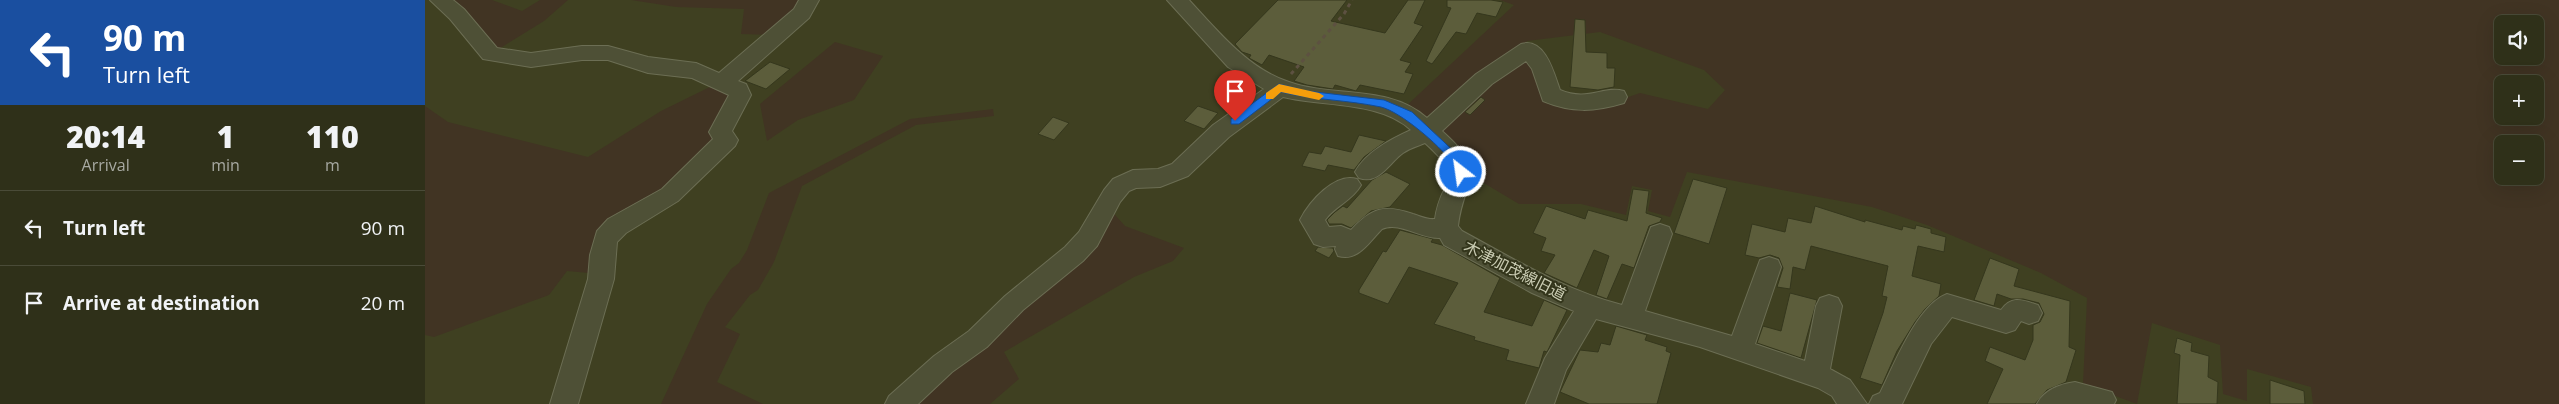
<!DOCTYPE html>
<meta charset="utf-8">
<style>
body{margin:0;font-family:"Open Sans","Noto Sans JP",sans-serif;background:#3b3c26;color:#f1f3f6;height:100vh;display:flex;flex-direction:column;font-size:19px;white-space:nowrap}
*{box-sizing:border-box;margin:0}
p{font-size:16px;color:#a7a9a2}
.icon{flex:none;width:28px;height:28px;fill:none;stroke:currentColor;stroke-width:2;stroke-linecap:round;stroke-linejoin:round}
.map{position:relative;flex:1;overflow:hidden}
.sheet{display:flex;flex-direction:column;background:#2f3019;width:425px}
.sheet>*{flex:none}
.guide{background:#1a4fa0;color:#fff;overflow:hidden}
.buttons{position:absolute;left:2069px;top:15px;display:grid;gap:10px}
.buttons a{display:grid;place-items:center;width:50px;height:50px;border-radius:8px;background:#2f3019;box-shadow:0 5px 20px #0002,0 0 0 1px #4a4b38;font-size:25px}
.pin{position:absolute;display:grid;place-items:center;width:42px;height:42px;color:#fff;margin:-51px -21px;border-radius:50% 50% 50% 0;rotate:-45deg;box-shadow:0 0 5px #0007}
.pin .icon{rotate:45deg}
.me{position:absolute;width:55px;margin:-28px;rotate:330deg;stroke-linejoin:round;filter:drop-shadow(0 0 4px #0008)}
.turn{display:flex;align-items:center;gap:18px;height:105px;padding:0 20px;font-size:22px}
.turn .icon{width:65px;height:65px;stroke-width:2.5}
.turn b{display:block;font-size:35px;line-height:42px}
.eta{display:flex;justify-content:space-evenly;align-items:center;height:85px;text-align:center}
.eta b{font-size:30px;font-weight:800;line-height:35px}
ul{padding:0;list-style:none}
li{display:flex;align-items:center;gap:15px;height:75px;padding:0 20px;border-top:1px solid #4a4b38}
li div{flex:1}
li b{display:block;font-size:19px}
li em{font-style:normal}
main{display:flex;flex:1;min-height:0}
.map>svg:first-child{display:block}
</style>
<main>
<section class="sheet">
<div class="guide">
<div class="turn"><svg class="icon" aria-label="left" viewBox="0 0 24 24"><path d="M17 20v-9H6M10 6l-5 5 5 5"/></svg><div><b>90 m</b>Turn left</div></div>
</div>
<div class="eta">
<div><b>20:14</b><p>Arrival</p></div>
<div><b>1</b><p>min</p></div>
<div><b>110</b><p>m</p></div>
</div>
<ul>
<li><svg class="icon" aria-label="left" viewBox="0 0 24 24"><path d="M17 20v-9H6M10 6l-5 5 5 5"/></svg><div><b>Turn left</b></div><em>90 m</em></li>
<li><svg class="icon" aria-label="arrive" viewBox="0 0 24 24"><path d="M6 21V4h12l-3 4 3 4H6"/></svg><div><b>Arrive at destination</b></div><em>20 m</em></li>
</ul>
</section>
<div class="map">
<svg width="2134" height="404" viewBox="0 0 2134 404">
<rect width="100%" height="100%" fill="#3f4021"/>
<!-- green -->
<g fill="#413423" fill-rule="evenodd">
<polygon points="24,0 67,0 97,11 115,0 143,0 119,21 69,52"/>
<polygon points="206,0 380,0 349,35 316,34 319,9 251,7"/>
<path d="M 1075,0 L 2134,0 L 2134,404 L 1888,404 L 1886,387 L 1822,369 L 1822,401 L 1798,394 L 1795,345 L 1727,323 L 1712,404 L 1658,384 L 1662,298 L 1616,273 L 1502,225 L 1447,207 L 1262,172 L 1245,217 L 1223,211 L 1227,190 L 1207,186 L 1201,215 L 1156,204 L 1094,204 L 1042,173 L 1039,153 L 993,116 L 979,108 L 1089,5 ZM 2078,24 L 2110,24 L 2110,56 L 2078,56 ZM 1175,32 L 1279,70 L 1300,90 L 1283,109 L 1215,93 L 1168,109 L 1122,94 L 1097,48 L 1102,41 ZM 2078,84 L 2110,84 L 2110,116 L 2078,116 ZM 2078,144 L 2110,144 L 2110,176 L 2078,176 Z"/>
<polygon points="410,42 458,56 429,100 373,120 342,141 335,104"/>
<polygon points="293,83 309,91 297,141 228,200 164,273 142,271 124,295 9,337 0,335 0,106 23,122 163,157 236,111"/>
<polygon points="568,109 569,116 491,125 377,186 349,262 333,290 325,295 300,327 315,334 292,382 338,404 236,404 282,304 306,269 314,263 322,250 344,193 485,119"/>
<polygon points="683,207 700,226 759,248 748,261 709,277 579,352 594,379 565,404 477,404"/>
</g>
<!-- building -->
<g fill="#5c5d3b" stroke="#35371d">
<polygon points="853,0 922,0 906,21 960,33 983,0 1000,0 989,23 998,26 975,60 986,63 980,72 988,74 979,94 935,85 931,91 910,85 908,89 882,85 869,81 879,67 844,55 837,65 824,58 826,55 817,52 810,44"/>
<polygon points="1022,0 1066,0 1078,2 1071,17 1052,13 1041,34 1031,32 1007,64 1001,61 1026,8 1022,7"/>
<polygon points="1150,19 1160,20 1161,52 1182,53 1182,68 1190,68 1189,87 1173,90 1145,87"/>
<polygon points="345,62 365,69 341,89 320,81"/>
<polygon points="1056,97 1060,100 1045,115 1040,112"/>
<polygon points="773,106 793,113 779,129 759,121"/>
<polygon points="628,117 644,123 629,140 613,134"/>
<polygon points="934,135 961,141 939,157 929,170 903,165 900,171 877,166 884,152 896,154 900,146 926,152"/>
<polygon points="961,172 985,184 965,207 946,211 926,228 917,224 904,224 902,220 910,212 918,206 922,208 947,180"/>
<polygon points="1268,179 1302,188 1284,244 1249,233"/>
<polygon points="1208,189 1224,191 1221,213 1237,218 1235,222 1224,226 1209,268 1197,264 1182,299 1171,295 1184,256 1169,250 1152,288 1119,273 1130,255 1116,251 1121,238 1108,233 1121,206 1160,219 1163,210 1202,221"/>
<polygon points="1390,206 1440,222 1440,220 1477,230 1478,226 1490,229 1491,225 1506,229 1506,233 1521,237 1519,252 1493,246 1487,276 1516,284 1514,296 1500,309 1490,322 1472,351 1457,385 1435,378 1458,313 1462,297 1457,296 1463,266 1386,246 1380,270 1368,267 1365,289 1352,287 1358,268 1354,258 1345,255 1334,258 1320,255 1327,224 1360,232 1363,218 1386,223"/>
<polygon points="975,230 1008,239 1006,242 1017,245 1075,278 1059,312 1107,326 1119,300 1142,310 1124,348 1122,352 1119,351 1114,368 1081,360 1084,350 1049,340 1050,337 1009,324 1033,283 984,267 963,304 934,293 934,290 958,251 961,252"/>
<polygon points="893,247 908,248 909,251 904,258 890,251"/>
<polygon points="1565,258 1594,269 1589,286 1645,301 1644,347 1651,350 1641,382 1622,390 1610,404 1562,404 1578,369 1560,361 1565,347 1600,360 1608,340 1608,325 1615,322 1619,314 1614,303 1598,299 1586,299 1572,294 1569,306 1549,300"/>
<polygon points="1365,293 1392,300 1376,358 1332,343 1338,326 1356,331"/>
<polygon points="1191,326 1222,335 1220,340 1242,347 1241,351 1246,353 1232,404 1164,404 1135,392 1155,350 1173,352 1176,343 1185,345"/>
<polygon points="1752,338 1767,343 1766,351 1784,356 1783,377 1793,382 1792,404 1752,404 1755,355 1749,353"/>
<polygon points="1845,380 1879,391 1880,404 1845,404"/>
</g>
<g fill="none" stroke-linecap="round" stroke-linejoin="round">
<!-- minor casing -->
<g stroke="#6c6e54" stroke-width="2">
<g id="minor">
<polygon points="5,0 28,0 39,9 72,48 106,53 157,46 183,46 223,57 271,63 294,73 369,9 374,0 394,0 384,18 313,81 321,84 326,95 307,131 313,140 310,146 253,201 201,233 192,242 189,279 153,404 125,404 163,279 165,255 172,231 183,219 237,189 288,139 284,132 304,95 267,78 223,73 183,60 157,60 106,67 58,59 25,19"/>
<path d="M 742,0 L 764,0 C 792,30 823,69 864,82 C 910,98 964,84 1002,118 L 1051,74 L 1096,44 C 1120,37 1129,73 1135,90 C 1163,102 1179,85 1199,91 L 1202,97 L 1199,103 C 1169,112 1147,113 1118,101 L 1107,69 L 1101,61 L 1067,84 L 1017,131 C 1067,176 1039,174 1033,226 L 1037,231 C 1089,259 1139,290 1197,305 L 1226,227 L 1235,224 L 1244,227 L 1247,234 L 1220,311 L 1307,336 L 1335,260 L 1344,257 L 1353,260 L 1356,267 L 1330,344 L 1380,361 L 1391,306 L 1395,298 L 1404,295 L 1413,298 L 1417,306 L 1405,369 L 1425,380 L 1442,404 L 1412,404 L 1407,396 L 1393,388 L 1275,347 L 1171,319 L 1141,370 L 1129,404 L 1101,404 L 1120,358 L 1149,311 L 1107,293 L 1019,245 L 1015,238 C 995,239 975,221 957,229 C 944,242 933,262 913,256 L 910,249 L 911,246 L 898,247 L 889,244 L 875,220 C 884,202 910,172 932,179 L 936,185 C 928,200 910,206 900,220 L 904,227 L 916,226 L 926,230 C 947,208 958,204 988,214 C 995,216 1002,220 1010,219 C 1016,175 1043,182 1000,143 C 993,146 985,148 978,153 C 964,163 954,185 934,178 L 930,172 C 941,152 966,139 986,130 C 955,101 899,107 858,97 L 804,137 L 763,176 L 735,187 L 711,188 L 704,191 L 695,202 L 672,246 L 658,261 L 598,310 L 562,347 L 527,372 L 493,404 L 460,404 L 464,396 L 509,356 L 544,331 L 580,296 L 640,247 L 654,232 L 679,190 L 688,179 L 708,170 L 733,169 L 747,164 L 788,125 L 839,89 L 803,67 Z"/>
<path d="M 1522,294 L 1576,310 C 1587,295 1597,300 1613,305 L 1617,313 L 1613,321 L 1604,324 L 1596,321 L 1590,330 L 1581,333 L 1527,317 L 1506,344 L 1477,404 L 1444,404 L 1448,396 L 1455,393 C 1469,365 1492,305 1522,294 Z"/>
<path d="M 1650,382 L 1687,392 L 1691,400 L 1689,404 L 1612,404 C 1619,390 1635,384 1650,382 Z"/>
</g>
</g>
<!-- path -->
<polyline stroke="#5d5141" stroke-width="3" stroke-dasharray="4 4" stroke-linecap="butt" points="866,74 919,14 927,0"/>
<!-- minor -->
<use href="#minor" fill="#4e5036" fill-rule="evenodd"/>
</g>
<!-- route -->
<path fill="#1a73e8" stroke="#114b97" d="M 854,84 L 882,91 L 959,100 L 987,112 L 1035,157 L 1041,172 L 1036,177 L 1032,175 C 1030,171 1029,165 1026,161 C 1014,145 976,112 956,107 C 923,100 889,100 856,92 L 814,124 L 806,124 L 806,119 Z"/>
<!-- slow -->
<polygon fill="#f59e0b" points="854,84 894,93 899,96 894,100 856,92 848,99 841,99 841,93"/>
<g text-anchor="middle" stroke-width="4" stroke-linejoin="round" paint-order="stroke">
<!-- street labels -->
<g font-size="16" fill="#c9cbb2" stroke="#33351b">
<text transform="translate(1090 270) rotate(27)" y="6">木津加茂線旧道</text>
</g>
</g>
</svg>
<div class="buttons">
<a><svg class="icon" aria-label="sound" viewBox="0 0 24 24"><path d="M4 9h4l5-4v14l-5-4H4zM17 9q2 3 0 6"/></svg></a>
<a>+</a>
<a>−</a>
</div>
<div class="pin" style="left:810px;top:121px;background:#d93025"><svg class="icon" aria-label="arrive" viewBox="0 0 24 24"><path d="M6 21V4h12l-3 4 3 4H6"/></svg></div>
<svg class="me" style="left:1036px;top:172px" viewBox="-20 -20 40 40"><circle r="17" fill="#1a73e8" stroke="#fff" stroke-width="3"/><path d="M0-11L8 9 0 5-8 9z" fill="#fff"/></svg>
</div>
</main>
